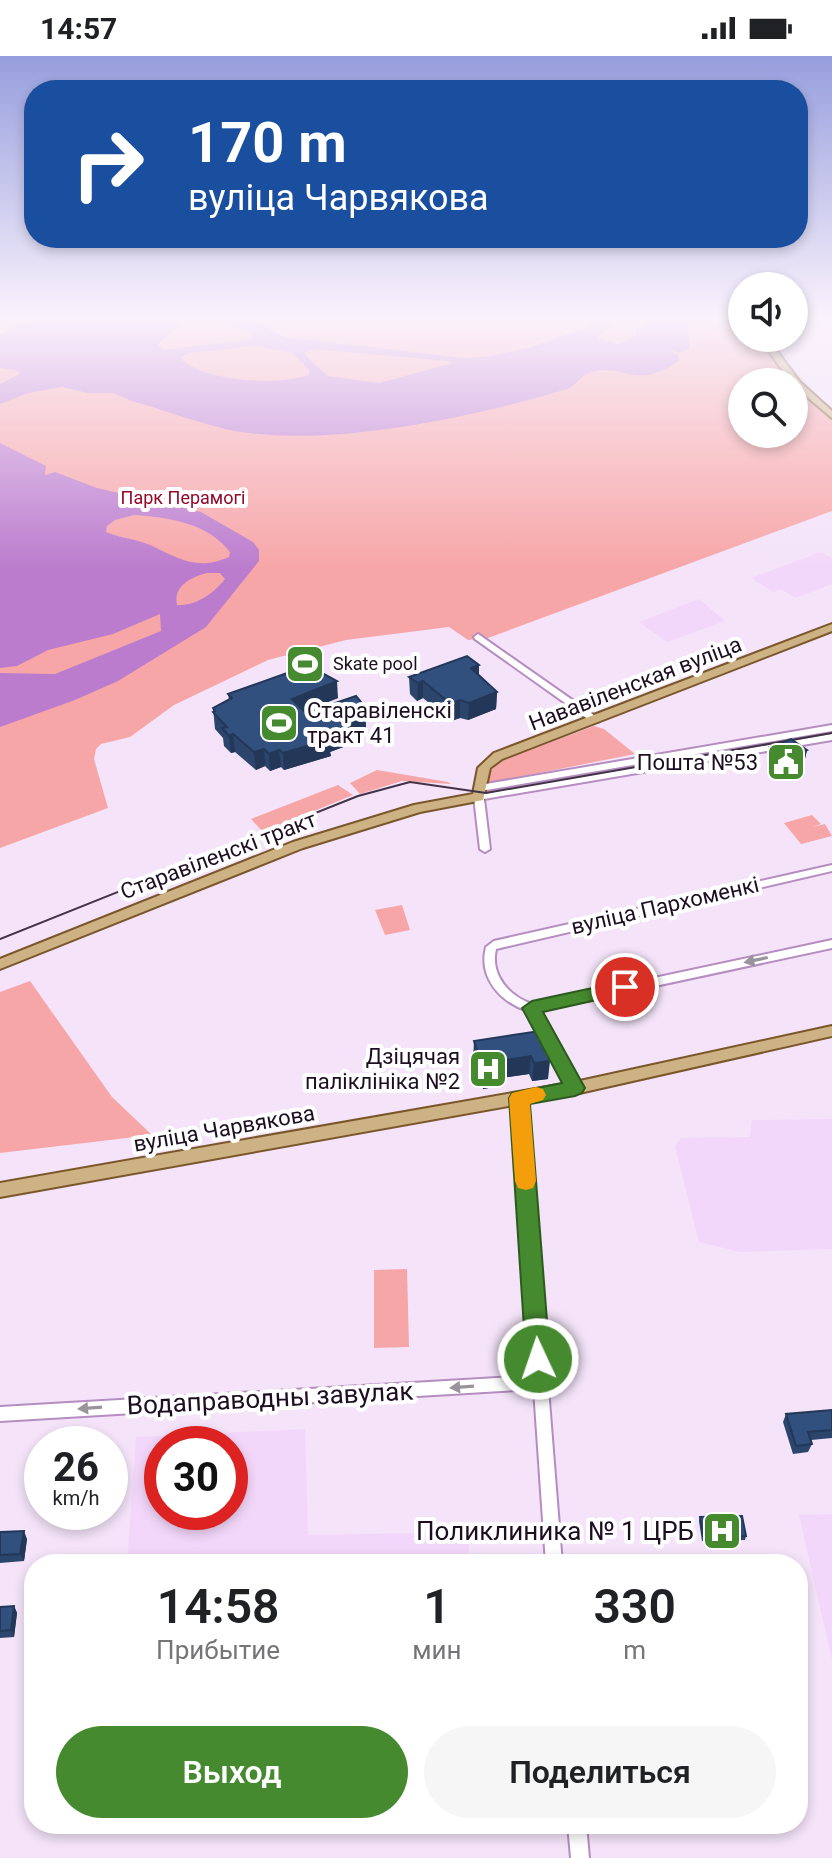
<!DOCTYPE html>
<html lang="ru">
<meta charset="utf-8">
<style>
body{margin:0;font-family:Roboto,sans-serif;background:#f6f6f6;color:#202124;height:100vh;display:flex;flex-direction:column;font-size:30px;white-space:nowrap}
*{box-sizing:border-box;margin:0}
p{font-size:26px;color:#757577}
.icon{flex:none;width:44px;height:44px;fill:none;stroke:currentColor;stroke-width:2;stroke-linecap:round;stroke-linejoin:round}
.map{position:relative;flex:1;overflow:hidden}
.side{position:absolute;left:24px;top:1498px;width:784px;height:280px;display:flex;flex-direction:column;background:#fff;border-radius:32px;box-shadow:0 4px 12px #0003}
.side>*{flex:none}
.banner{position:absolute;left:24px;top:24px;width:784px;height:168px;border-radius:32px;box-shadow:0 4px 12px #0003;background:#1a4fa0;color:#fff;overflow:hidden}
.fabs{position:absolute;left:728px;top:216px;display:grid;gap:16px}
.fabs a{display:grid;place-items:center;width:80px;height:80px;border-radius:50%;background:#fff;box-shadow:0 4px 12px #0003;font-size:40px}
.speed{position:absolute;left:24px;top:1370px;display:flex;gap:16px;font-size:40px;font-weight:700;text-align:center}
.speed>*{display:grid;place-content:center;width:104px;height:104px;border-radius:50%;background:#fff;box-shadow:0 4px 12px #0003;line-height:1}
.speed small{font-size:20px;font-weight:400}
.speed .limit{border:12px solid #d22;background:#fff;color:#111}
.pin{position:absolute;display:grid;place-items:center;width:68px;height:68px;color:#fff;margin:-34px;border:4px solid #fff;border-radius:50%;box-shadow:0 2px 8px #0007}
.me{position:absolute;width:88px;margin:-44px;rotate:357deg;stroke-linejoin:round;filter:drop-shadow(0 0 6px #0008)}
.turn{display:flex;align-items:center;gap:28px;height:168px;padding:0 32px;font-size:36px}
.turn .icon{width:104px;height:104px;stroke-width:2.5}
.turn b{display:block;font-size:56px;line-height:68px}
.eta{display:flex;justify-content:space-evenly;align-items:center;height:136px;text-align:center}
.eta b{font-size:48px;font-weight:600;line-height:56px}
.button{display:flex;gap:16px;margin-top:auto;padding:16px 32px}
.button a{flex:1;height:92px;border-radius:48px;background:#458a2e;color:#fff;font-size:32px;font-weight:600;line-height:92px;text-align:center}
.button a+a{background:#f6f6f6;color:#202124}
.status{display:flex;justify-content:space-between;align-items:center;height:56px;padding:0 40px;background:#fff;direction:ltr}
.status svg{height:22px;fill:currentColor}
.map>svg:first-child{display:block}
</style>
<div class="status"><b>14:57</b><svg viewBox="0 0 49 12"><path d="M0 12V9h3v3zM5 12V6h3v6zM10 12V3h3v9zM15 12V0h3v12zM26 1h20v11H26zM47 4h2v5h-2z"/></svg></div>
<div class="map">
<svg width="832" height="1802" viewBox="0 0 832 1802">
<rect width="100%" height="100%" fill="#f4e3f9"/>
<!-- built -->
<g fill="#f3d7fa" fill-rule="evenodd">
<polygon points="821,496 832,502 832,528 795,542 781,533 774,536 751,522"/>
<polygon points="699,543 725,565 667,586 639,566"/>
<polygon points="832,1063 832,1193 740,1196 699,1186 675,1090 681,1082 750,1081 752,1064"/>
<path d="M 305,1373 L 308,1479 L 468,1476 L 470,1508 L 127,1508 L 136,1381 ZM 230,1388 L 230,1456 L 162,1456 L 162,1388 Z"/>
<polygon points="832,1458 832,1603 799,1459"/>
</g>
<!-- green -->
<g fill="#f7a6a7">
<polygon points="0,259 742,259 742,282 760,282 793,326 742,326 742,378 794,378 794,328 832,363 832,455 488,582 468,584 449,571 346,584 268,604 174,649 130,681 101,688 96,693 94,703 108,752 0,792"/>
<polygon points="594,670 604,673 635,698 489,727 489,717 498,706"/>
<polygon points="377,714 448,726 451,728 402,725 360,738 350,727"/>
<polygon points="338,729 353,739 263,776 251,763"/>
<polygon points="812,759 821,768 813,771 825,768 832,780 801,788 784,767"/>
<polygon points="402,849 410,874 385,879 375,854"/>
<polygon points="30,925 112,1041 152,1079 0,1097 0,936"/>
<polygon points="407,1213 409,1291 374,1292 374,1214"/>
</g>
<!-- water -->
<g fill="#bb7ccd" fill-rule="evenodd">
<path d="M 51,259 L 189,259 C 185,262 160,286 158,289 L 165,294 L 248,284 L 252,281 L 251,276 L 208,259 L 242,259 L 285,281 L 464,302 L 492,300 L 532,291 L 589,271 L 587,269 L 597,259 L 625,259 L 615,263 L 596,283 L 618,288 L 635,280 L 636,274 L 650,266 L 653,259 L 688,259 L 689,293 L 679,297 L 669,293 L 679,301 L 678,305 C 637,335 626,307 591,316 C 581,319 577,329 567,333 C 477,360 342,389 249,377 C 213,373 168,355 132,345 L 113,337 L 88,337 L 62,331 L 29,337 L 0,348 L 0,328 L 20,318 L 16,314 L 0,312 L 0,278 L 7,276 L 3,274 L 34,264 L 39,266 L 40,262 ZM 255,290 L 293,297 L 309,314 L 309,319 C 278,330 203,326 180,302 L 189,297 ZM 313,293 L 448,305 L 453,307 L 379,327 L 328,320 L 306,300 L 305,296 Z"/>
<path d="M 0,387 L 46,410 L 45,419 L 55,416 L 97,432 L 201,456 L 253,486 L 259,494 L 259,505 L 206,571 L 118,625 L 75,644 L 0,671 L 0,617 L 55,618 L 161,575 L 160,558 L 113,578 L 48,594 L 17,610 L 0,612 ZM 134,459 C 168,461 208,467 230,496 L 229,501 C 197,515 180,503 150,489 C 136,483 120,482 106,476 L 107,470 L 115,464 ZM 207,517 L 220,517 L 225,523 C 213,538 196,550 177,549 C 173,530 191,521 207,517 Z"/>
</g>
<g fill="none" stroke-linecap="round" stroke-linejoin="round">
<!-- minor casing -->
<g stroke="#b58dc0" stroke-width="4">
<g id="minor">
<polygon points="478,578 598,662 598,666 592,666 475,583 474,581"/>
<polygon points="832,669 832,675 480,735 475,732 480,729"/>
<polygon points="832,678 832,684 484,743 490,793 485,796 480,793 474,741 476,739"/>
<path d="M 832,809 L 832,815 L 496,893 C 490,919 509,940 532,948 L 832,884 L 832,892 L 539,955 L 581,1032 L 579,1035 L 571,1035 L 528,955 C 500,946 478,921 486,891 L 494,885 Z"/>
<polygon points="519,1037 523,1039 525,1042 562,1508 546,1508 534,1333 0,1365 0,1351 533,1320 513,1042 515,1039"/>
<polygon points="568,1768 586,1768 589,1802 571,1802"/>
</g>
</g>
<!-- major casing -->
<g stroke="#7a572b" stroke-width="4">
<g id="major">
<polygon points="759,282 767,282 800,326 832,355 832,362 794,330 794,326 791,326"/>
<polygon points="832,568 832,575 502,703 490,712 483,744 420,756 303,792 0,913 0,903 293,786 414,749 473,738 478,712 494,697"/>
<polygon points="832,970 832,980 575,1038 0,1141 0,1127 575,1026"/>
</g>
</g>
<!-- minor -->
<use href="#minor" fill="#fff" fill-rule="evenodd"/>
<!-- major -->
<use href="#major" fill="#cdb283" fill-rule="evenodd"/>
<!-- tram -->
<polyline stroke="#423346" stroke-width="2" points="0,883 358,740 410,726 486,737 832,677"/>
</g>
<!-- wall -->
<g fill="#2b456c">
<polygon points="479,609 479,620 497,636 496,653 468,664 460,662 451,665 423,642 417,645 410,638 409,621"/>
<polygon points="300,621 338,642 305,655 306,657 365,651 366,673 361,675 361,680 353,683 354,687 330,696 331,700 284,714 281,711 270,715 265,710 256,714 235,696 231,697 224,690 223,682 215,673 213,652 229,644 228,638"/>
<polygon points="770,691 807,694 804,707 783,716 767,705"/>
<polygon points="539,975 548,1023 532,1025 529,1018 501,1022 500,1030 483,1033 473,1003 474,985"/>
<polygon points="832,1354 832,1382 811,1384 812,1388 808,1396 793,1398 783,1366 786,1358"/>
<polygon points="700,1461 746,1480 745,1484 702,1485 699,1465"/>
<polygon points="0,1476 27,1483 24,1505 0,1507"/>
<polygon points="14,1550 17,1557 14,1581 0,1582 0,1551"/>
</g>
<!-- shaded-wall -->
<g fill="#233858">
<polygon points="479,609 479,626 471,612"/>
<polygon points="337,625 338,642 293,660 292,643"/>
<polygon points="423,625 423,642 417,645 418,627"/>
<polygon points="497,636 496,653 468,664 469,647"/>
<polygon points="460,644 460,662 451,665 451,648"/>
<polygon points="365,651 366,673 361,675 361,680 353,683 354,687 330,696 331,700 284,714 283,697 327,680 350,667 361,652"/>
<polygon points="233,678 235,696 231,697 229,680"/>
<polygon points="264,693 265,710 256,714 254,696"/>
<polygon points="279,694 281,711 270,715 269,698"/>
<polygon points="807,694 804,707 783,716 786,703"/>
<polygon points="531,1000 529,1018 501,1022 500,1030 483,1033 484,1015 499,1005"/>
<polygon points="550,1005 548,1023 532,1025 534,1007"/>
<polygon points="24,1475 27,1483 24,1505 20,1498"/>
<polygon points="14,1550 17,1557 14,1581 11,1574"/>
</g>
<!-- building -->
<g fill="#32507e" stroke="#233858" stroke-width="2">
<polygon points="467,600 479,609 471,612 497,636 469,647 460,644 451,648 423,625 418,627 409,621"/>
<polygon points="293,615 300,621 324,618 337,625 292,643 306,657 356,640 365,651 361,652 365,656 356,659 360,663 350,667 353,670 327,680 330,683 283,697 279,694 269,698 264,693 254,696 233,678 229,680 222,672 227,671 213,656 215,655 213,652 232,642 228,638"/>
<polygon points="791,683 807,694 786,703 770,691"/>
<polygon points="539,975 550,1005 534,1007 531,1000 499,1005 501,1012 484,1015 474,985"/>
<polygon points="832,1354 832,1374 808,1376 812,1388 796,1390 786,1358"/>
<polygon points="742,1460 746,1480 703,1481 700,1461"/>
<polygon points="24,1475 20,1498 0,1499 0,1476"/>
<polygon points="14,1550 11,1574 0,1575 0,1551"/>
</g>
<!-- one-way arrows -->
<defs><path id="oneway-solid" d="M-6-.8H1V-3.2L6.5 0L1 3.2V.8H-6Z" transform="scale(2)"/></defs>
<g fill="#99939b">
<use href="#oneway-solid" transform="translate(756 904) rotate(168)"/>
<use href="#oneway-solid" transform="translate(462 1331) rotate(176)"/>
<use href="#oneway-solid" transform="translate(90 1352) rotate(176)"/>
</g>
<!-- sky -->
<linearGradient id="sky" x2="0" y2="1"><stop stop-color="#969edd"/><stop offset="0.51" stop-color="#faf2fc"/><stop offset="1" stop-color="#faf2fc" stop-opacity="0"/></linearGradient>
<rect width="832" height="512" fill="url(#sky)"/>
<!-- route -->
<polygon fill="#458a2e" stroke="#2d5a1e" stroke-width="2" points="625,925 632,927 635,931 632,936 543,956 585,1032 582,1037 575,1040 530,1048 550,1303 546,1310 538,1313 530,1310 526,1303 509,1042 512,1037 562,1027 522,952 532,945"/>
<!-- slow -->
<polygon fill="#f59e0b" points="536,1031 543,1033 546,1039 543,1044 530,1048 536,1125 533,1132 526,1134 518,1132 515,1125 509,1042 512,1037"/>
<!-- icons -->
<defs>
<g id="stadium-square" transform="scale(2)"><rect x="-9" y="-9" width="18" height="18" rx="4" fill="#458a2e" stroke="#fff"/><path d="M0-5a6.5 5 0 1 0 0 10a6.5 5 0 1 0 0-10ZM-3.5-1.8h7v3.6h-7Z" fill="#fff"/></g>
<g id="civic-square" transform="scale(2)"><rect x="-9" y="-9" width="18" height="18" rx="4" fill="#458a2e" stroke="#fff"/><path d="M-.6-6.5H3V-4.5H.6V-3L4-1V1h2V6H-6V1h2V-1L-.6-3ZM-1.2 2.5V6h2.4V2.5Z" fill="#fff"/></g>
<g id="hospital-square" transform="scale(2)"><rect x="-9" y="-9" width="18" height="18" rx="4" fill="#458a2e" stroke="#fff"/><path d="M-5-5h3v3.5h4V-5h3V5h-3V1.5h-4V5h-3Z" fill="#fff"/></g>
</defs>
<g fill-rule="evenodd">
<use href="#stadium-square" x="305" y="608"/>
<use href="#stadium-square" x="279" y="667"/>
<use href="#civic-square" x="786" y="706"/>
<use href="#hospital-square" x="488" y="1013"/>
<use href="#hospital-square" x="722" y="1475"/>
</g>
<g text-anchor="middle" stroke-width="8" stroke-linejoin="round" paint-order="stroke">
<!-- far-park labels -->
<g font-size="18" fill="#930928" stroke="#fff">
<text x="183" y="448">Парк Перамогі</text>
</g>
<!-- far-poi labels -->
<g font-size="18" fill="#1d0e21" stroke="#fff" text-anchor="start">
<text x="333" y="614">Skate pool</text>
</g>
<!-- street labels -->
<g font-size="22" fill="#1d0e21" stroke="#fff">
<text transform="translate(635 627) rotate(-21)" y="8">Нававіленская вуліца</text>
<text transform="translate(218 799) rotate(-21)" y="8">Старавіленскі тракт</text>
<text transform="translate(665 849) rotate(-13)" y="8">вуліца Пархоменкі</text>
<text transform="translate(224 1072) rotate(-10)" y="8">вуліца Чарвякова</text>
</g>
<!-- poi labels -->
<g font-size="22" fill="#1d0e21" stroke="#fff" text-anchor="end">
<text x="307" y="662" text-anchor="start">Старавіленскі<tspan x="307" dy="25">тракт 41</tspan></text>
<text x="758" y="714">Пошта №53</text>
<text x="460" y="1008">Дзіцячая<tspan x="460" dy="25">паліклініка №2</tspan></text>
</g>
<!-- near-street labels -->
<g font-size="26" fill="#1d0e21" stroke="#fff">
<text transform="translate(270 1342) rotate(-3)" y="9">Водаправодны завулак</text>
</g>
<!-- near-poi labels -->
<g font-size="26" fill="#1d0e21" stroke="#fff" text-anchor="end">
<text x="694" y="1484">Поликлиника № 1 ЦРБ</text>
</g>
</g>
</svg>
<div class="fabs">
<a><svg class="icon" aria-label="sound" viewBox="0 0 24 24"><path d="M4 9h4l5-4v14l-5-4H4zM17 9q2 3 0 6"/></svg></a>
<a><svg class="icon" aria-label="search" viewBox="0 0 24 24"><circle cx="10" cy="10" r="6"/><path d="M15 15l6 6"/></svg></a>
</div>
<div class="speed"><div>26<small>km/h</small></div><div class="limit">30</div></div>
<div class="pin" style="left:625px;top:931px;background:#d93025"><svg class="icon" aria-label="arrive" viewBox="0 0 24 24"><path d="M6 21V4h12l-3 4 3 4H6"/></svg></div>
<svg class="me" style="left:538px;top:1303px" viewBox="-20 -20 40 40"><circle r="17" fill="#458a2e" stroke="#fff" stroke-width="3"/><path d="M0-11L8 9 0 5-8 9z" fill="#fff"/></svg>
<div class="banner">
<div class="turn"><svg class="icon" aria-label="right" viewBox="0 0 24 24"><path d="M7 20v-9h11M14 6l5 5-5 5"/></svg><div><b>170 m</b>вуліца Чарвякова</div></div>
</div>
<section class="side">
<div class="eta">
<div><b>14:58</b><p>Прибытие</p></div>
<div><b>1</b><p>мин</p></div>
<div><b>330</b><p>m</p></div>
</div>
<div class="button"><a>Выход</a><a>Поделиться</a></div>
</section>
</div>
